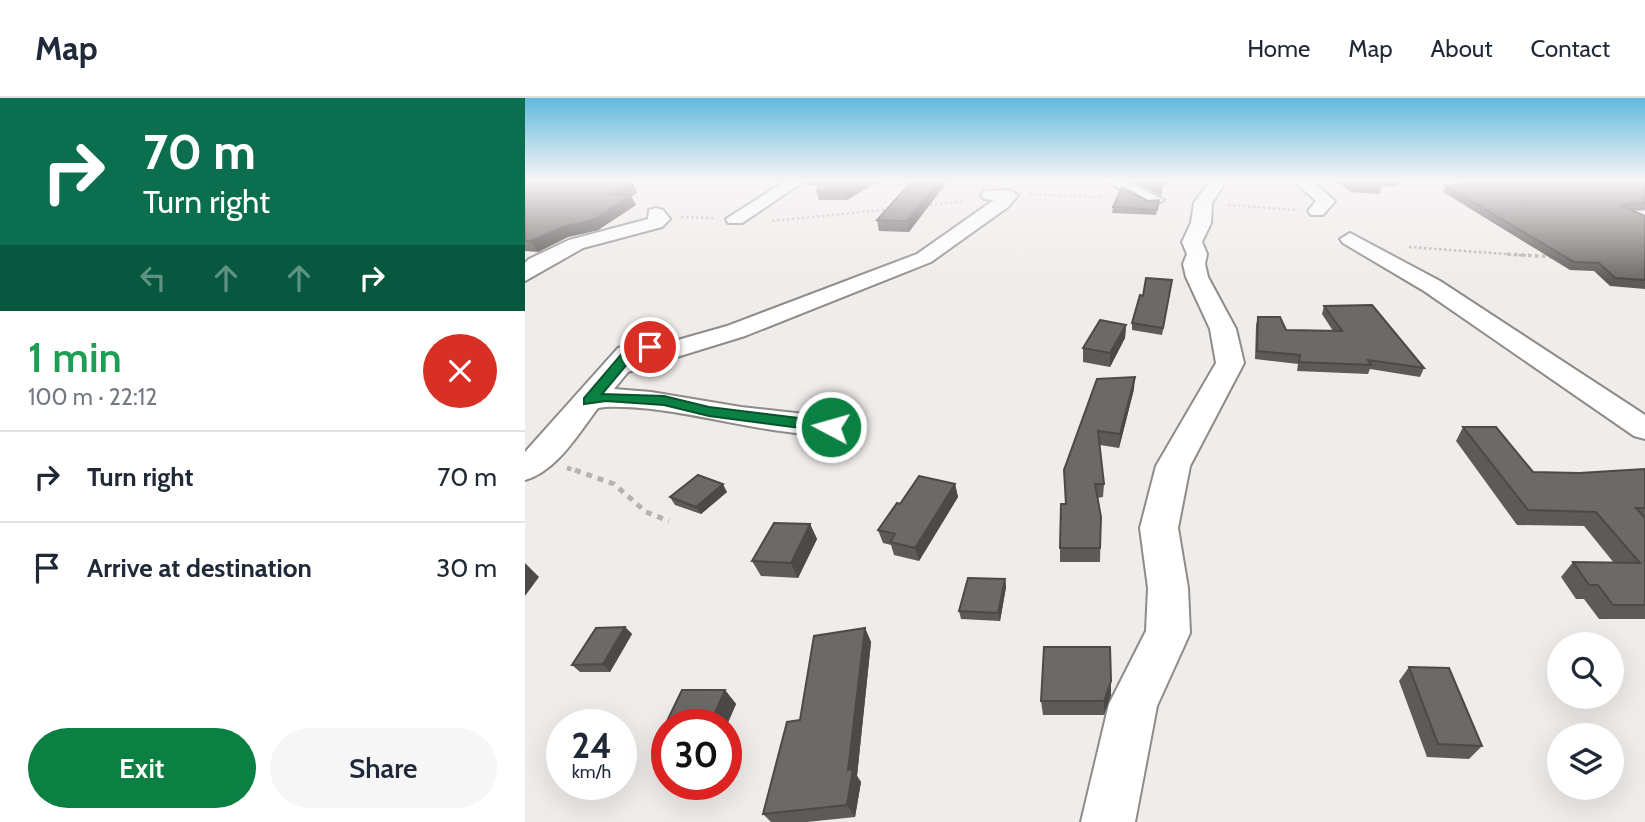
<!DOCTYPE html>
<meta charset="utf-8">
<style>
body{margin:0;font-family:Cabin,sans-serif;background:#f6f6f7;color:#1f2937;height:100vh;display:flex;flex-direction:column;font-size:26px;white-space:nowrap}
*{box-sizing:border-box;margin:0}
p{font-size:23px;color:#747a83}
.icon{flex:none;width:38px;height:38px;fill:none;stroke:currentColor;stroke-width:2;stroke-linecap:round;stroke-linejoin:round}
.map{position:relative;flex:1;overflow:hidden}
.sheet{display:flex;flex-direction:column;background:#fff;width:525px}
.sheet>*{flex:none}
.top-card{background:#0b6e4f;color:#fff;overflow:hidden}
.controls{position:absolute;left:1022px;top:534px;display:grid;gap:14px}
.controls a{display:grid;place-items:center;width:77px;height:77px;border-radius:50%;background:#fff;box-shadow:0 7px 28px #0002;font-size:35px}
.speed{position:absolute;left:21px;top:611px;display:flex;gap:14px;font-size:35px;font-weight:700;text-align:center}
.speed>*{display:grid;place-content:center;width:91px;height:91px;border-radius:50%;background:#fff;box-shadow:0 7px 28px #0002;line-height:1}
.speed small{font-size:18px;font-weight:400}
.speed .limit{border:10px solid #d22;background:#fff;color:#111}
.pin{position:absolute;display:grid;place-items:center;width:60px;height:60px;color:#fff;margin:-30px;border:4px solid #fff;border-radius:50%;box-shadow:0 2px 7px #0007}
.me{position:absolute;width:77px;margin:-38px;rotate:276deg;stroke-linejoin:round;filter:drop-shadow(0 0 5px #0008)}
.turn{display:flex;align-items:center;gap:24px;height:147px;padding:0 28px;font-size:32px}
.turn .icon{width:91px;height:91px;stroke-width:2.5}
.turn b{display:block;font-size:49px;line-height:60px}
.lanes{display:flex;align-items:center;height:66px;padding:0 28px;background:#0003;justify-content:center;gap:35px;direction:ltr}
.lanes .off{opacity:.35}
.round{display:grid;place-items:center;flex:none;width:74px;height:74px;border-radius:37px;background:#f6f6f7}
.head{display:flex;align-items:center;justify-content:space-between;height:119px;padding:0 28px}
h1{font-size:42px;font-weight:600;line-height:52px;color:#1e9e55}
.primary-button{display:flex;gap:14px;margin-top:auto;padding:14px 28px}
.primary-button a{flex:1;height:80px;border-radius:42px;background:#0b8043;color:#fff;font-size:28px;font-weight:600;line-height:80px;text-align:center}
.primary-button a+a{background:#f6f6f7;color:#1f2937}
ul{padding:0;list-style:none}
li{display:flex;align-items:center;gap:21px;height:91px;padding:0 28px;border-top:2px solid #e0e1e3}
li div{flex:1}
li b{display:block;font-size:26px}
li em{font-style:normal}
header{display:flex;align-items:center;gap:42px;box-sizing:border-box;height:98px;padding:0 35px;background:#fff;border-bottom:2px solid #e0e1e3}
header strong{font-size:33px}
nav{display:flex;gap:38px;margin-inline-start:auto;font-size:24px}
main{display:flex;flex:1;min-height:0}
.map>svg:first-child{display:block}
</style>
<header>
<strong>Map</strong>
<nav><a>Home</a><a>Map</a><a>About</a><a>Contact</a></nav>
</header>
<main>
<section class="sheet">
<div class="top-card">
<div class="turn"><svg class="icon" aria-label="right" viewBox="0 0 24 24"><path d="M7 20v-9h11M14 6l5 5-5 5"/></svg><div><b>70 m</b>Turn right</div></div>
<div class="lanes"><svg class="icon off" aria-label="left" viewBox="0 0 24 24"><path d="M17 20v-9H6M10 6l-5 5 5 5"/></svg><svg class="icon off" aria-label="ahead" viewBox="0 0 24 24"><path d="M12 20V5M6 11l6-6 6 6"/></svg><svg class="icon off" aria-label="ahead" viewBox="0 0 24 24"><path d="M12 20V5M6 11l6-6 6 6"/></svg><svg class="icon" aria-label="right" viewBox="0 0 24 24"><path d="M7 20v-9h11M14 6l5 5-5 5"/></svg></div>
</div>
<div class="head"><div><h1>1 min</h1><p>100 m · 22:12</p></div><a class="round" style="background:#d93025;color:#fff"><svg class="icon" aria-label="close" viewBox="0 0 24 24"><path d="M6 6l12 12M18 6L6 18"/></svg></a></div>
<ul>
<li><svg class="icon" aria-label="right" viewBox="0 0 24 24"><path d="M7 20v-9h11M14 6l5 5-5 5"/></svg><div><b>Turn right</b></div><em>70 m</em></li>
<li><svg class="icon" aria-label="arrive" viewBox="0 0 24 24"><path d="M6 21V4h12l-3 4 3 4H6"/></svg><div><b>Arrive at destination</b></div><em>30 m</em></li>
</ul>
<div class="primary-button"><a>Exit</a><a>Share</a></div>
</section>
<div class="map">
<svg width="1120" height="724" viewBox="0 0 1120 724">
<rect width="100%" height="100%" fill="#efecea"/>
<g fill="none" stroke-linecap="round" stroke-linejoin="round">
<!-- minor casing -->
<g stroke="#8e8b89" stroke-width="4">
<g id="minor">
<polygon points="262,82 281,82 217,125 203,125 201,121"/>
<polygon points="578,82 599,82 639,102 630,107 624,106"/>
<polygon points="686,82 702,82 687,105 686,125 677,144 682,156 680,166 683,179 711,231 719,265 665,368 653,430 663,490 665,535 632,608 610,724 556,724 584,606 621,533 623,490 615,430 631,368 691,265 685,231 661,179 658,166 662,156 657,144 666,125 669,105"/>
<polygon points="768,82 786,82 810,103 798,117 786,117 783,113 791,103"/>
<path d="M 484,92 L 493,97 L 483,109 L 406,164 L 220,238 L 103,274 L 89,291 L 126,294 L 216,309 L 306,319 L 317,322 L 322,329 L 317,336 C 300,341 281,336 263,334 C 202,327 141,307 80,309 L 73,310 C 53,336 32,373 0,382 L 0,354 L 93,250 L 110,246 L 121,251 L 202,228 L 392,156 L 469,102 L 459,101 L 456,97 L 459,93 Z"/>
<polygon points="131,110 138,112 145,121 137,129 58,150 0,183 0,165 4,161 44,142 123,121 124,112"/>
<polygon points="825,135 915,183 1120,317 1120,341 1109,338 899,193 818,145 815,141"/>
</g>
</g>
<!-- path-far3 -->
<g stroke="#b5b2b1" stroke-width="2.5" stroke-dasharray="2.5 2.5" stroke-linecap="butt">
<polyline points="504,96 576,99"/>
<polyline points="703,107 771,112"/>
<polyline points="400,108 440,103"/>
<polyline points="156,119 189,120"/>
<polyline points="247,123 367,111"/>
<polyline points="884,149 1008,158"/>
</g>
<!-- path-far2 -->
<polyline stroke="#b5b2b1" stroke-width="3.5" stroke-dasharray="3.5 3.5" stroke-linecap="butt" points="982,156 1029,159"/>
<!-- path-far1 -->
<polyline stroke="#b5b2b1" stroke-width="4.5" stroke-dasharray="4.5 4.5" stroke-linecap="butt" points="42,370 56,374"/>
<!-- path -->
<polyline stroke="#b5b2b1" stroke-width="5" stroke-dasharray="6 6" stroke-linecap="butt" points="50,372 89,386 121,414 144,423"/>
<!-- minor -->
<use href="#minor" fill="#fff" fill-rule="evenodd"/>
</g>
<!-- wall -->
<g fill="#5d5a59">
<polygon points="282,82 356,82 322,102 294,102 292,94 294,87 283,87"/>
<polygon points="388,82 384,134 354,133 352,122"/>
<polygon points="613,82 639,82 636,98 612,86"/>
<polygon points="810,82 873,82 872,88 855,89 856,91 854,96 826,94"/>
<polygon points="1120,82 1120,112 1108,113 1120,118 1120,191 1085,188 1069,173 1045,172 918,94 921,88"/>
<polygon points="0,84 108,85 112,95 105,98 111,107 73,132 43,139 13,154 0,153"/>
<polygon points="634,102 631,117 587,115 588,109 623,103"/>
<polygon points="646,188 637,237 607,232 607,225 618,198"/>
<polygon points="799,208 899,270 895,279 845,271 843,276 772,273 773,266 730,261 731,227 733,219 761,232 808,233 797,216"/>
<polygon points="601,227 600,240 585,269 558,264 558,250"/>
<polygon points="609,291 594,350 575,347 579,386 578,399 572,400 576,419 575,464 535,464 535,450 541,406 539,372"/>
<polygon points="938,329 1008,374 1054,375 1120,371 1120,521 1074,521 1059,501 1051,501 1036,479 1048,464 1089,465 1059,428 992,427 931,343"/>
<polygon points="430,386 433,399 394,463 369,457 366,447 358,445 353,432 375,406"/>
<polygon points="202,394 176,416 150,407 145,399"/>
<polygon points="285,426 292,441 273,480 236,478 227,463"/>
<polygon points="480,481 481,489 475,523 436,521 434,513"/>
<polygon points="100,529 107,536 85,574 55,574 47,567"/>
<polygon points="340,530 346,544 332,678 336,684 330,719 282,724 246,724 238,716 275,622"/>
<polygon points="884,569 957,648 944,661 902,659 874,583"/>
<polygon points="157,592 200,592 211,606 201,629 201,626 142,626 142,659 130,648"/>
<polygon points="586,597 579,617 518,617 516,603"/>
</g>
<!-- shaded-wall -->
<g fill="#4c4a48">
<polygon points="341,82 356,82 322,102 320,94"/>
<polygon points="414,82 424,82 384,134 382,123"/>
<polygon points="108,85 112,95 89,106 85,96"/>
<polygon points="106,98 111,107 73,132 43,139 13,154 6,143"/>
<polygon points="601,227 600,240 585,269 585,255"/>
<polygon points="610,279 609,291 594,350 595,336"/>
<polygon points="198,386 202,394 176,416 171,409"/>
<polygon points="430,386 433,399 394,463 390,450"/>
<polygon points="285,426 292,441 273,480 266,465"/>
<polygon points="0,465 14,479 0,498"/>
<polygon points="480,481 481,489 475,523 473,515"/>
<polygon points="100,529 107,536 85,574 78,566"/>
<polygon points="340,530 346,544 332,678 336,684 330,719 322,707 323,672"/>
<polygon points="586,583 586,597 579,617 579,603"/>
<polygon points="200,592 211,606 201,629 201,626 185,626"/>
</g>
<!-- building -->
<g fill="#6c6967" stroke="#4c4a48" stroke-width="2">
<polygon points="295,82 341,82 320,94 292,94"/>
<polygon points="388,82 414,82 382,123 352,122"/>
<polygon points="615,82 639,82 636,92"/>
<polygon points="818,82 873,82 852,83 856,91 827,89"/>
<polygon points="971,82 1120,82 1120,105 1095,107 1120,118 1120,182 1090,180 1074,165 1049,164 921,88"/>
<polygon points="0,84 108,85 85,96 106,98 68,122 38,129 6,143 0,143"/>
<polygon points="597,89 623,103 634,102 632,112 588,109"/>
<polygon points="621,180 647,182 638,230 607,225 615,197 618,198"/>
<polygon points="847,207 899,270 843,262 846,267 774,264 775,257 732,253 733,219 755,219 761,232 817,233 799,208"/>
<polygon points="575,222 601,227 585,255 558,250"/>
<polygon points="610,279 595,336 573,333 579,386 570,386 576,419 575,450 535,450 536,406 541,406 539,372 572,281"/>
<polygon points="938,329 971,329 1008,374 1054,375 1120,371 1120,410 1111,410 1120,420 1120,507 1088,507 1073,487 1064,487 1048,464 1115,465 1071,414 1003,412"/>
<polygon points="173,377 198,386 171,409 145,399"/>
<polygon points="394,378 430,386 390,450 365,444 370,436 353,432 372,405 375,406"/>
<polygon points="249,425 285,426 266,465 227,463"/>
<polygon points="443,480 480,481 473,515 434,513"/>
<polygon points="100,529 78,566 47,567 71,530"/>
<polygon points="340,530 323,672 328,671 322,707 238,716 262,624 275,622 289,538"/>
<polygon points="519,549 585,549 586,583 579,603 516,603"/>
<polygon points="884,569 924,570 957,648 913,646"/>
<polygon points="157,592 200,592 185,626 142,626 142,648 130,648"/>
</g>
<!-- sky -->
<linearGradient id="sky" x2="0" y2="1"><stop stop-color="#61b9de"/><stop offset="0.45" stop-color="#f8f6f6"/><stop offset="1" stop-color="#f8f6f6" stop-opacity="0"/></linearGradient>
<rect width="1120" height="183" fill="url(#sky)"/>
<!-- route -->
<polygon fill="#0b8043" stroke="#07532c" stroke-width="2" points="125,245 130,246 130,251 108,259 77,296 139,298 184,309 306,324 313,329 306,334 184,318 139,307 81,303 59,306 59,300 99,253"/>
</svg>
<div class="controls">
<a><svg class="icon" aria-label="search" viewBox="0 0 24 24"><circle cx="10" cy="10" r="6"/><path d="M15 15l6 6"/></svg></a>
<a><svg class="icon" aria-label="layers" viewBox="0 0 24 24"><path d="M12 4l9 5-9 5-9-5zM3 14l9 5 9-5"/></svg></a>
</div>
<div class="speed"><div>24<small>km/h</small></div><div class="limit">30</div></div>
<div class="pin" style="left:125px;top:249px;background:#d93025"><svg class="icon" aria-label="arrive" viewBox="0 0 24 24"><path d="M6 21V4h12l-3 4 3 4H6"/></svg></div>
<svg class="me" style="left:306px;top:329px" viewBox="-20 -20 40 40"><circle r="17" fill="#0b8043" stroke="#fff" stroke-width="3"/><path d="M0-11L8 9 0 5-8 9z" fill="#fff"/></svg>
</div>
</main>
